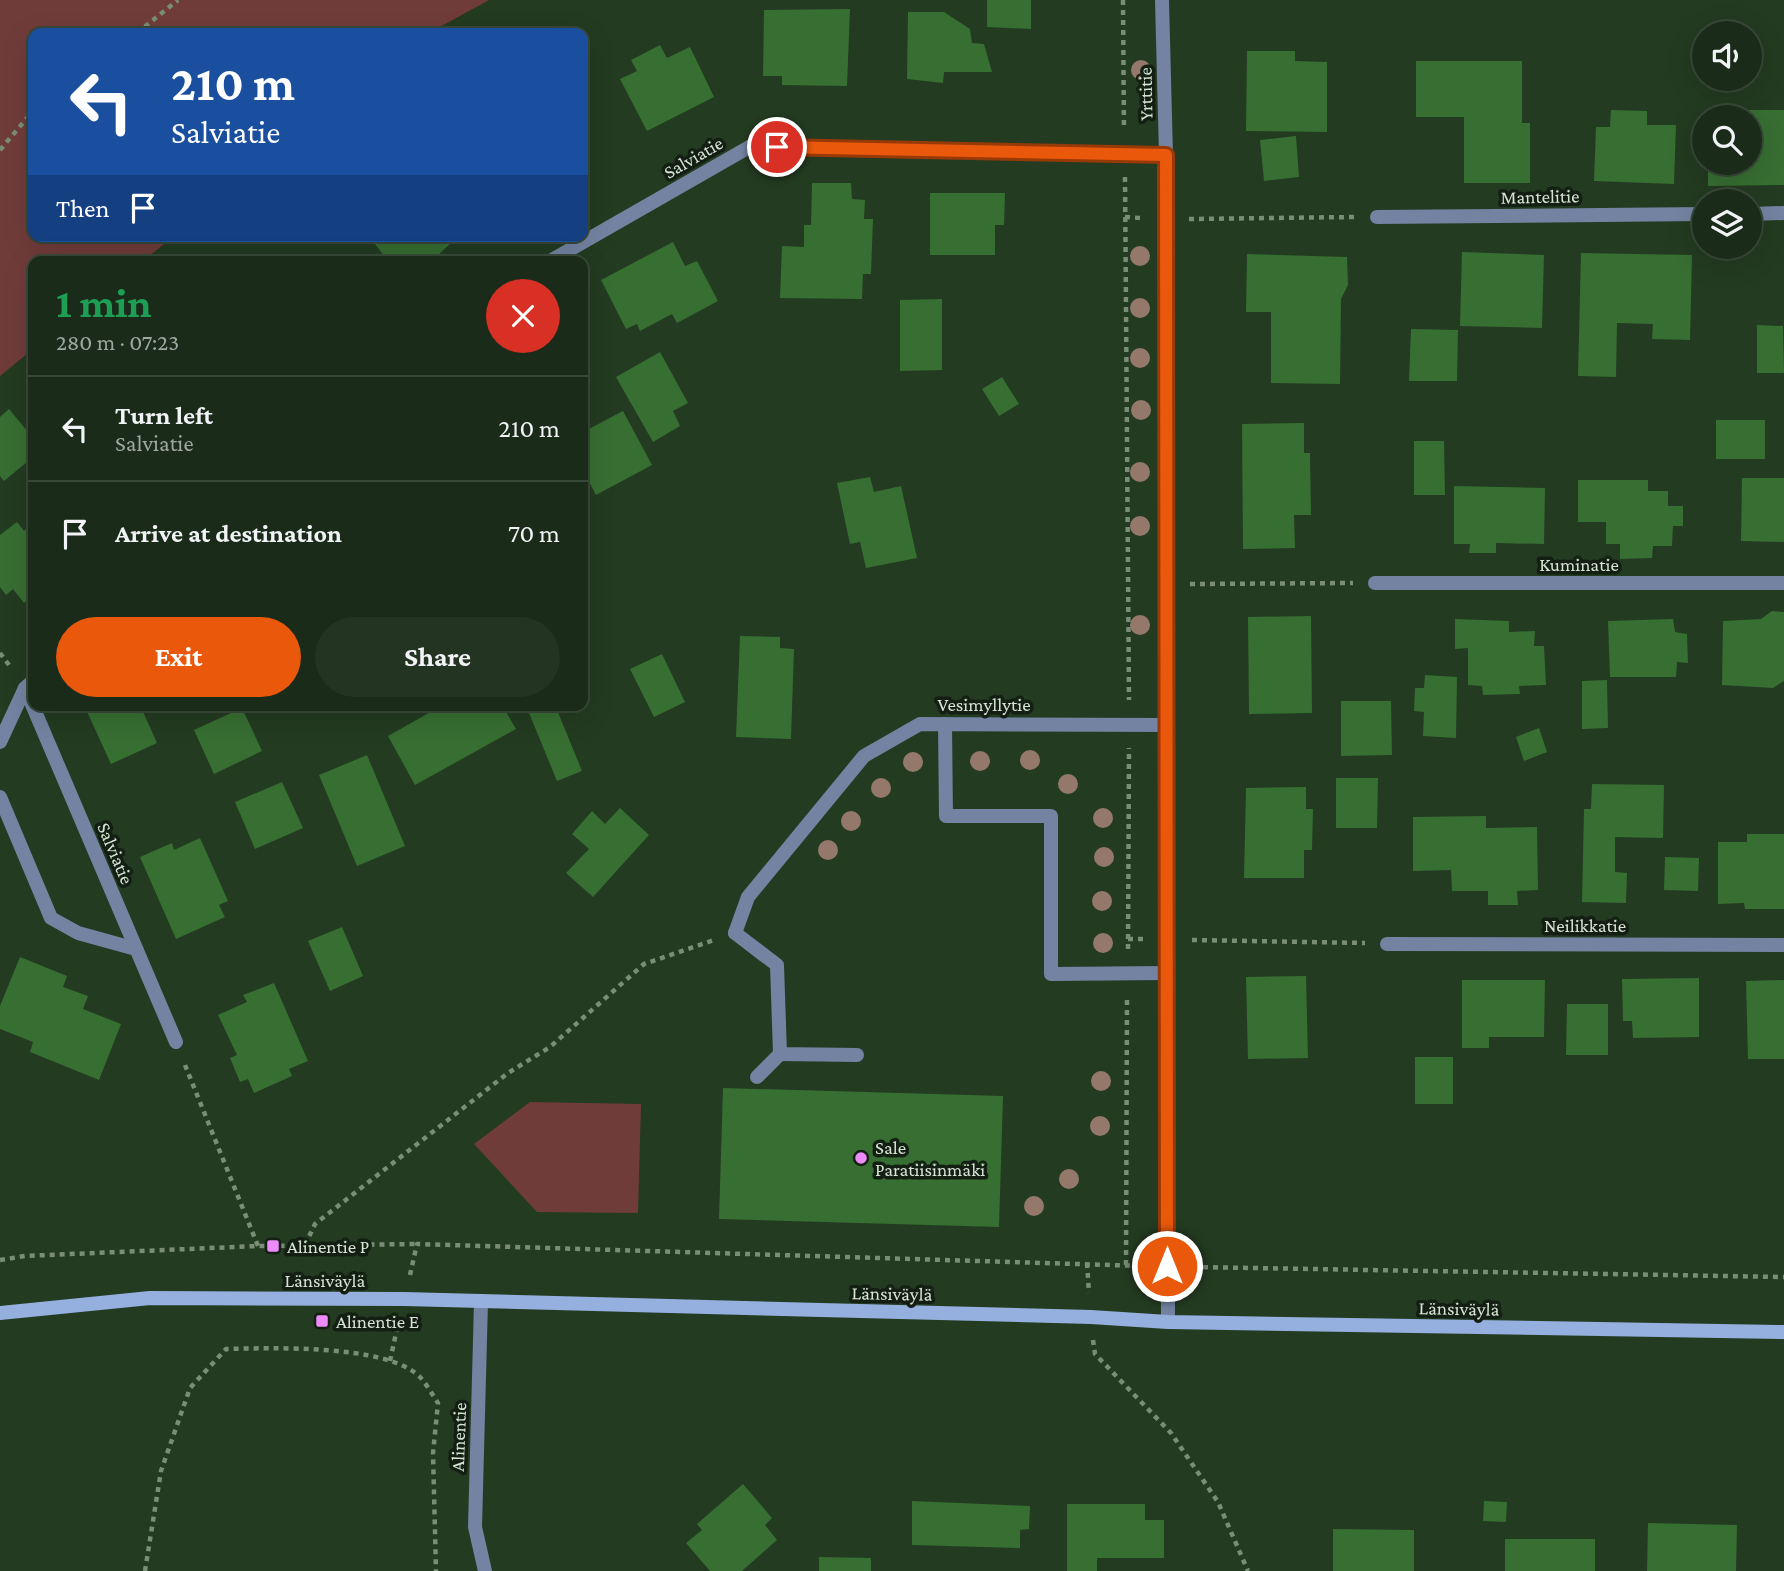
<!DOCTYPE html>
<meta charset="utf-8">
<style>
body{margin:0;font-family:"Crimson Pro",serif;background:#233422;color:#f1f3f6;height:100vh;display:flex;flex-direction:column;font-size:26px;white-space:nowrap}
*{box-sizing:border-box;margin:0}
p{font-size:23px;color:#9fa7a2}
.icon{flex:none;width:38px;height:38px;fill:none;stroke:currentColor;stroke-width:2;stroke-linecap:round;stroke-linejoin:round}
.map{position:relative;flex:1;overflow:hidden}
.details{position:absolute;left:28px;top:256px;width:560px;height:455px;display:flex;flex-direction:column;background:#1a2c19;border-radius:14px;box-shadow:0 7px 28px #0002,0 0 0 2px #384838}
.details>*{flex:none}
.banner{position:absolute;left:28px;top:28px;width:560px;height:214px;border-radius:14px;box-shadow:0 7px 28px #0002,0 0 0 2px #384838;background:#1a4fa0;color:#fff;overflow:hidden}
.tools{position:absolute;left:1692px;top:21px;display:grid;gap:14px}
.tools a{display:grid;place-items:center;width:70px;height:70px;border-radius:50%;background:#1a2c19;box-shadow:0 7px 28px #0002,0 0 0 2px #384838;font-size:35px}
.pin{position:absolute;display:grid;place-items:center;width:60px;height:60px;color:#fff;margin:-30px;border:4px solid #fff;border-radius:50%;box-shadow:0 2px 7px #0007}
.me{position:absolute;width:77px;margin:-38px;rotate:0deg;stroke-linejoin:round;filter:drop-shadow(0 0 5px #0008)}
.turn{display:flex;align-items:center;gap:24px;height:147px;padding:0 28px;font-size:32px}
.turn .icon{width:91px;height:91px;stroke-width:2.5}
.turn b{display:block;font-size:49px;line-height:60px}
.then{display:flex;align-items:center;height:66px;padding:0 28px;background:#0003;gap:14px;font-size:26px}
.round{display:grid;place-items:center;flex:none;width:74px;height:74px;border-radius:37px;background:#233422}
.headline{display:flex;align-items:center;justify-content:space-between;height:119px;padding:0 28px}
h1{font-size:42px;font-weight:700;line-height:52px;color:#1e9e55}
.action{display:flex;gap:14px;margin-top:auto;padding:14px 28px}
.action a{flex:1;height:80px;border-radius:42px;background:#ea580c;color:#fff;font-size:28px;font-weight:700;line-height:80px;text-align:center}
.action a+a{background:#233422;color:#f1f3f6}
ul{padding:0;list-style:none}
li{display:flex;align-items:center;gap:21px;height:105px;padding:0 28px;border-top:2px solid #384838}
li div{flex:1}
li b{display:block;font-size:26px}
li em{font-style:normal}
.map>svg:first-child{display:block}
</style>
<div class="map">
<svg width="1784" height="1571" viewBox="0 0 1784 1571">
<rect width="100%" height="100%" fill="#233b21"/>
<!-- green -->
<g fill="#703c3a">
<polygon points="0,0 489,0 429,33 33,33 33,236 174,236 143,261 33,261 33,349 0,376"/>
<polygon points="530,1102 641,1104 638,1213 537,1212 474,1144"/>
</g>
<!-- building -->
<g fill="#376e32">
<polygon points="987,0 1031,0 1031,29 987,27"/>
<polygon points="850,9 847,86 782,85 782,76 763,76 764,10"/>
<polygon points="908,12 944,12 970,29 972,43 984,44 992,72 944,72 943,83 907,79"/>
<polygon points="660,45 667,58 690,47 714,97 647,131 620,79 637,71 631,60"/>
<polygon points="1247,51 1295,51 1295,61 1327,62 1327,132 1246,131"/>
<polygon points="1416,61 1522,61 1522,123 1530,123 1530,183 1464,183 1464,117 1416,117"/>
<polygon points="1611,110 1647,111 1647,125 1676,125 1674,184 1594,181 1596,127 1610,127"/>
<polygon points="1707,110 1784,110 1784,185 1708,186 1708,163 1750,163 1750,117 1707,117"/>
<polygon points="1296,136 1299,177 1264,181 1260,140"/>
<polygon points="812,183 851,183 852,199 865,200 864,219 873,219 871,274 863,274 862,299 780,298 782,246 804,247 804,225 811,225"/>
<polygon points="930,193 1005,193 1004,225 995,225 995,255 930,255"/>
<polygon points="369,236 458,236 432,261 388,261"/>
<polygon points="673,242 685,266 697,261 718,301 677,323 672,314 640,331 637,324 626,329 601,280"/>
<polygon points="1462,252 1544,255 1542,328 1460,326"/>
<polygon points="1581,253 1692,255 1690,340 1652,339 1653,324 1617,323 1616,377 1578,376"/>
<polygon points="1247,254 1347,257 1348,285 1341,299 1340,384 1271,383 1271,312 1246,312"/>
<polygon points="942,299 942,370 900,371 900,300"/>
<polygon points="1757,325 1783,326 1784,373 1757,373"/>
<polygon points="1411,329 1458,330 1457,381 1409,381"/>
<polygon points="660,352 688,403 673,411 680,426 653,442 616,377"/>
<polygon points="1002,377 1019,404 999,416 982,389"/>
<polygon points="9,409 33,438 33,457 4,481 0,476 0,417"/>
<polygon points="623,411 652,465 596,495 583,470 583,463 590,459 583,445 583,432"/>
<rect x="1716" y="420" width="49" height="39"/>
<polygon points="1304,423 1304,453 1310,453 1311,515 1294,515 1295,548 1243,549 1242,424"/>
<polygon points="1414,441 1444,441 1445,495 1414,495"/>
<polygon points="870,477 874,492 901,486 917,558 866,568 860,542 850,544 837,483"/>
<polygon points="1742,478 1784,478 1784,542 1741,541"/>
<polygon points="1578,480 1648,480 1648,491 1668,491 1668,506 1683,506 1683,526 1673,526 1672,546 1653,546 1652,558 1620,559 1620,544 1606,544 1606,522 1578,522"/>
<polygon points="1454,486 1545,488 1544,544 1496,543 1496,553 1469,553 1470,544 1454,544"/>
<polygon points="17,522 24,531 33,523 33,595 24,603 13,589 6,595 0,587 0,535"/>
<polygon points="1772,611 1784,612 1784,681 1773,688 1722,685 1723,621 1761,619"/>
<polygon points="1311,616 1312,713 1249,714 1248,617"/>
<polygon points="1455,619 1509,621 1509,632 1535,631 1534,646 1544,646 1546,685 1519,686 1520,694 1483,695 1482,686 1468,685 1468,648 1455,649"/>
<polygon points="1673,619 1675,632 1687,634 1688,663 1677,662 1676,677 1610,677 1608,621"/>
<polygon points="740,636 780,637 780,648 794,649 791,739 736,737"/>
<polygon points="662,654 685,702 654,717 630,669"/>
<polygon points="1425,675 1457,677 1456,738 1423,736 1424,712 1414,711 1415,688 1424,688"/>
<polygon points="1607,680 1608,728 1582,729 1582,681"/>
<polygon points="1341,701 1391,701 1392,755 1341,756"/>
<polygon points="84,705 140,705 157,743 111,764"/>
<polygon points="443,705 502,705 516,729 415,785 388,736"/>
<polygon points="535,705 555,705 582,771 557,781 527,708"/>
<polygon points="242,708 262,751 214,774 194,730"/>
<polygon points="1539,728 1547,752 1524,761 1516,737"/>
<polygon points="367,755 405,846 357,866 319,775"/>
<polygon points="1336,778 1378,778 1377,828 1336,828"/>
<polygon points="282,782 303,828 255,849 235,802"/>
<polygon points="1592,784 1664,785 1663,838 1615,837 1615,872 1627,873 1626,903 1582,902 1584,809 1591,809"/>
<polygon points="1306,787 1306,809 1313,809 1312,850 1304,850 1304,878 1244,878 1246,788"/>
<polygon points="620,808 649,835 593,897 566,873 589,849 572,834 592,811 605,824"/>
<polygon points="1486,816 1486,828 1537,827 1538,890 1517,891 1518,905 1488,905 1488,891 1452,891 1451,870 1413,871 1413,817"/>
<polygon points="1747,834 1784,834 1784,909 1745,909 1744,903 1718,904 1718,842 1747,842"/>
<polygon points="200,838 228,901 219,905 225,917 176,939 140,857 172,843 174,850"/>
<polygon points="1665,857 1699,858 1698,891 1664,890"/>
<polygon points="342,927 363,976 330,991 308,941"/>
<polygon points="20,957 67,976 63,987 88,996 83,1009 121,1024 99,1080 30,1052 33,1042 0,1029 0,1006"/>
<polygon points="1306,976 1308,1058 1248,1059 1246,977"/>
<polygon points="1699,978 1699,1037 1633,1038 1632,1021 1623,1021 1622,979"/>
<polygon points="1462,980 1545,980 1544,1037 1489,1037 1489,1048 1462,1048"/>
<polygon points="1784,980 1784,1059 1748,1059 1746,981"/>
<polygon points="274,983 308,1061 289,1069 292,1076 254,1093 248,1079 240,1082 230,1058 237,1055 218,1015 247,1002 243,995"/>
<polygon points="1567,1004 1608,1004 1608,1055 1566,1055"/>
<rect x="1415" y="1057" width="38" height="47"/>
<polygon points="723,1088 1003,1096 999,1227 719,1219"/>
<polygon points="743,1484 772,1518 765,1525 777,1540 742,1571 710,1571 686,1543 702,1530 697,1524"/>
<polygon points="912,1501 1030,1506 1029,1529 1020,1530 1020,1548 912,1545"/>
<polygon points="1484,1501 1507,1502 1506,1522 1483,1521"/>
<polygon points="1067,1504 1145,1504 1145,1520 1164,1520 1164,1558 1097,1558 1097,1571 1067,1571"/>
<polygon points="1648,1523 1737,1525 1736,1571 1647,1571"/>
<polygon points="1333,1529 1414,1530 1414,1571 1333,1571"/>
<rect x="1505" y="1539" width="90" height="32"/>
<polygon points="819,1557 871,1558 871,1571 819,1571"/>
</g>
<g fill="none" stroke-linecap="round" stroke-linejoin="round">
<!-- path -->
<g stroke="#798d77" stroke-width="4.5" stroke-dasharray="5 5" stroke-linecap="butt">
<polyline points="1123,0 1124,130"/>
<polyline points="137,33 178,0"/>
<polyline points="0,150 33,111"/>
<polyline points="1125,177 1129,700"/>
<polyline points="1125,217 1141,218"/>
<polyline points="1189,219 1355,217"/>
<polyline points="1190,584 1353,583"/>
<polyline points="0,653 12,669"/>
<polyline points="1128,939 1145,939"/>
<polyline points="1192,940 1365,943"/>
<polyline points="1128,949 1129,748"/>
<polyline points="185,1065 258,1246"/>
<polyline points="305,1245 315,1224 508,1073 550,1047 644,964 714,940"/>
<polyline points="0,1260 25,1256 258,1246 417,1244"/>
<polyline points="1087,1263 1089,1293"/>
<polyline points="1126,1265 1127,996"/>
<polyline points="1193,1267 1784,1277"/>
<polyline points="410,1275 417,1244 1143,1266"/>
<polyline points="1093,1340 1095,1354 1171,1433 1218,1502 1248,1571"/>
<polyline points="390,1361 398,1324"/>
<path d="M 145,1571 L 161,1471 L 190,1388 L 226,1349 C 272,1348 385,1344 419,1376 C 426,1383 432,1394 438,1403 L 433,1453 L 436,1571"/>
</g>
<!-- service -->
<g stroke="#7383a1" stroke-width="14">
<polyline points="945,724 946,816 1051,816 1051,974 1166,973"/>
<polyline points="735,933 777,965 780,1054 857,1055"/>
<polyline points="757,1077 780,1054"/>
</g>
<!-- minor -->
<g stroke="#7383a1" stroke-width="14">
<polyline points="1750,214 1784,213"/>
<polyline points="1377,217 1704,214"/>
<polyline points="550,261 751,146 1166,155"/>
<polyline points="1375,583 1784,583"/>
<polyline points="33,681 25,688 176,1042"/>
<polyline points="0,742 25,688"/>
<polyline points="0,797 51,918 78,933 136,949"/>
<polyline points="735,933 748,897 864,756 920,724 1167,725"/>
<polyline points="1387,944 1784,945"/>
<polyline points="481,1302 475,1527 485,1571"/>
</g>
<!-- tertiary -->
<polyline stroke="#7383a1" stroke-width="14" points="1162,0 1166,155 1168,1322"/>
<!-- secondary -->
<polyline stroke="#95afde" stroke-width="14" points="0,1313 150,1298 404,1299 1091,1317 1168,1322 1784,1332"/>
</g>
<!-- trees -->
<g fill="#94796b">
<circle cx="1141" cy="70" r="10"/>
<circle cx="1140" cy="256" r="10"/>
<circle cx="1140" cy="308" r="10"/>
<circle cx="1140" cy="358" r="10"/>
<circle cx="1141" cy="410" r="10"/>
<circle cx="1140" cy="472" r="10"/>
<circle cx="1140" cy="526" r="10"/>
<circle cx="1140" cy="625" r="10"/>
<circle cx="1030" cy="760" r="10"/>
<circle cx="980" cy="761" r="10"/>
<circle cx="913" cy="762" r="10"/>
<circle cx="1068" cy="784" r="10"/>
<circle cx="881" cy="788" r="10"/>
<circle cx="1103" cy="818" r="10"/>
<circle cx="851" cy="821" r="10"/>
<circle cx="828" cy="850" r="10"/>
<circle cx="1104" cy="857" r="10"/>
<circle cx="1102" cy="901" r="10"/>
<circle cx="1103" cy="943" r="10"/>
<circle cx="1101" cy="1081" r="10"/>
<circle cx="1100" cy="1126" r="10"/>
<circle cx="1069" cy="1179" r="10"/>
<circle cx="1034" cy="1206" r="10"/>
</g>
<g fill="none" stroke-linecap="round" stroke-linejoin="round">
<!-- route casing -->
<g stroke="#983908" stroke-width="18">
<polyline id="route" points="777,147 1166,155 1167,1266"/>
</g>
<!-- route -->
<use href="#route" stroke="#ea580c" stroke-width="12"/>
</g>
<!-- markers -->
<g fill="#ec8cfa" stroke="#141f13" stroke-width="2.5">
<circle cx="861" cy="1158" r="7"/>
<rect x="266" y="1239" width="14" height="14" rx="3.5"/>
<rect x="315" y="1314" width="14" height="14" rx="3.5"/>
</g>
<g text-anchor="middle" stroke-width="7" stroke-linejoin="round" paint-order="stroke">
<!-- street labels -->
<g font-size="19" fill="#d5e4d3" stroke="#141f13">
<text transform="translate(1145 94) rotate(-91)" y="7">Yrttitie</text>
<text transform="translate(693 157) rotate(-30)" y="7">Salviatie</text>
<text transform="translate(1540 196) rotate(-1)" y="7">Mantelitie</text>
<text x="1579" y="571">Kuminatie</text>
<text x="984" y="711">Vesimyllytie</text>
<text transform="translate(116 853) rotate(67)" y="7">Salviatie</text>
<text x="1585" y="932">Neilikkatie</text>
<text x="325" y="1287">Länsiväylä</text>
<text transform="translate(892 1293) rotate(1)" y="7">Länsiväylä</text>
<text transform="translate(1459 1308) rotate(1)" y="7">Länsiväylä</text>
<text transform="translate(458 1437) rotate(-88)" y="7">Alinentie</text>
</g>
<!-- poi labels -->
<g font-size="19" fill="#d5e4d3" stroke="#141f13" text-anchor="start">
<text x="875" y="1154">Sale<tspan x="875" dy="22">Paratiisinmäki</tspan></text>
<text x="287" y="1253">Alinentie P</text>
<text x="336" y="1328">Alinentie E</text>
</g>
</g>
</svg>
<div class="tools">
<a><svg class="icon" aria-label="sound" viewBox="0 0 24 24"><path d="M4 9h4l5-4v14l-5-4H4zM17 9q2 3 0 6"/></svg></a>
<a><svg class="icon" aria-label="search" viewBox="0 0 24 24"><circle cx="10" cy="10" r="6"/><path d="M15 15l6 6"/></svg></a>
<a><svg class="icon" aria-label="layers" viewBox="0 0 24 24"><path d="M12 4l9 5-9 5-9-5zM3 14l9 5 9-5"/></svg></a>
</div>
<div class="pin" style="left:777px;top:147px;background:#d93025"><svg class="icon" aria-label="arrive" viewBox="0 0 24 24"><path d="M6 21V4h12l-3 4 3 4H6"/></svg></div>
<svg class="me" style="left:1167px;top:1266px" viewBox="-20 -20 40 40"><circle r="17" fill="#ea580c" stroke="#fff" stroke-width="3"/><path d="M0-11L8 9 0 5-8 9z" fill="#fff"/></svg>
<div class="banner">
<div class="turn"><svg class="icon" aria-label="left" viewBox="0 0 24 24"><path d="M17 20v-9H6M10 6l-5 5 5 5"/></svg><div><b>210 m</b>Salviatie</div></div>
<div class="then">Then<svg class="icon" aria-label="arrive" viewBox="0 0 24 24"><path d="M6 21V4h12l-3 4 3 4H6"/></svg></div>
</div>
<section class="details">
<div class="headline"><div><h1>1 min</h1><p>280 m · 07:23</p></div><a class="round" style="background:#d93025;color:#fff"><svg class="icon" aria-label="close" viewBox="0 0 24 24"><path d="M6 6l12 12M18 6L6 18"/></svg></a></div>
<ul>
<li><svg class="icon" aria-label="left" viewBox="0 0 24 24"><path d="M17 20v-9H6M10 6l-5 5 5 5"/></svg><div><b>Turn left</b><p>Salviatie</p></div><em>210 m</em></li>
<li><svg class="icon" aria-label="arrive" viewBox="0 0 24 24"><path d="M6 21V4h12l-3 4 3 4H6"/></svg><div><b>Arrive at destination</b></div><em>70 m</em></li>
</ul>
<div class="action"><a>Exit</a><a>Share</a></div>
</section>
</div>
